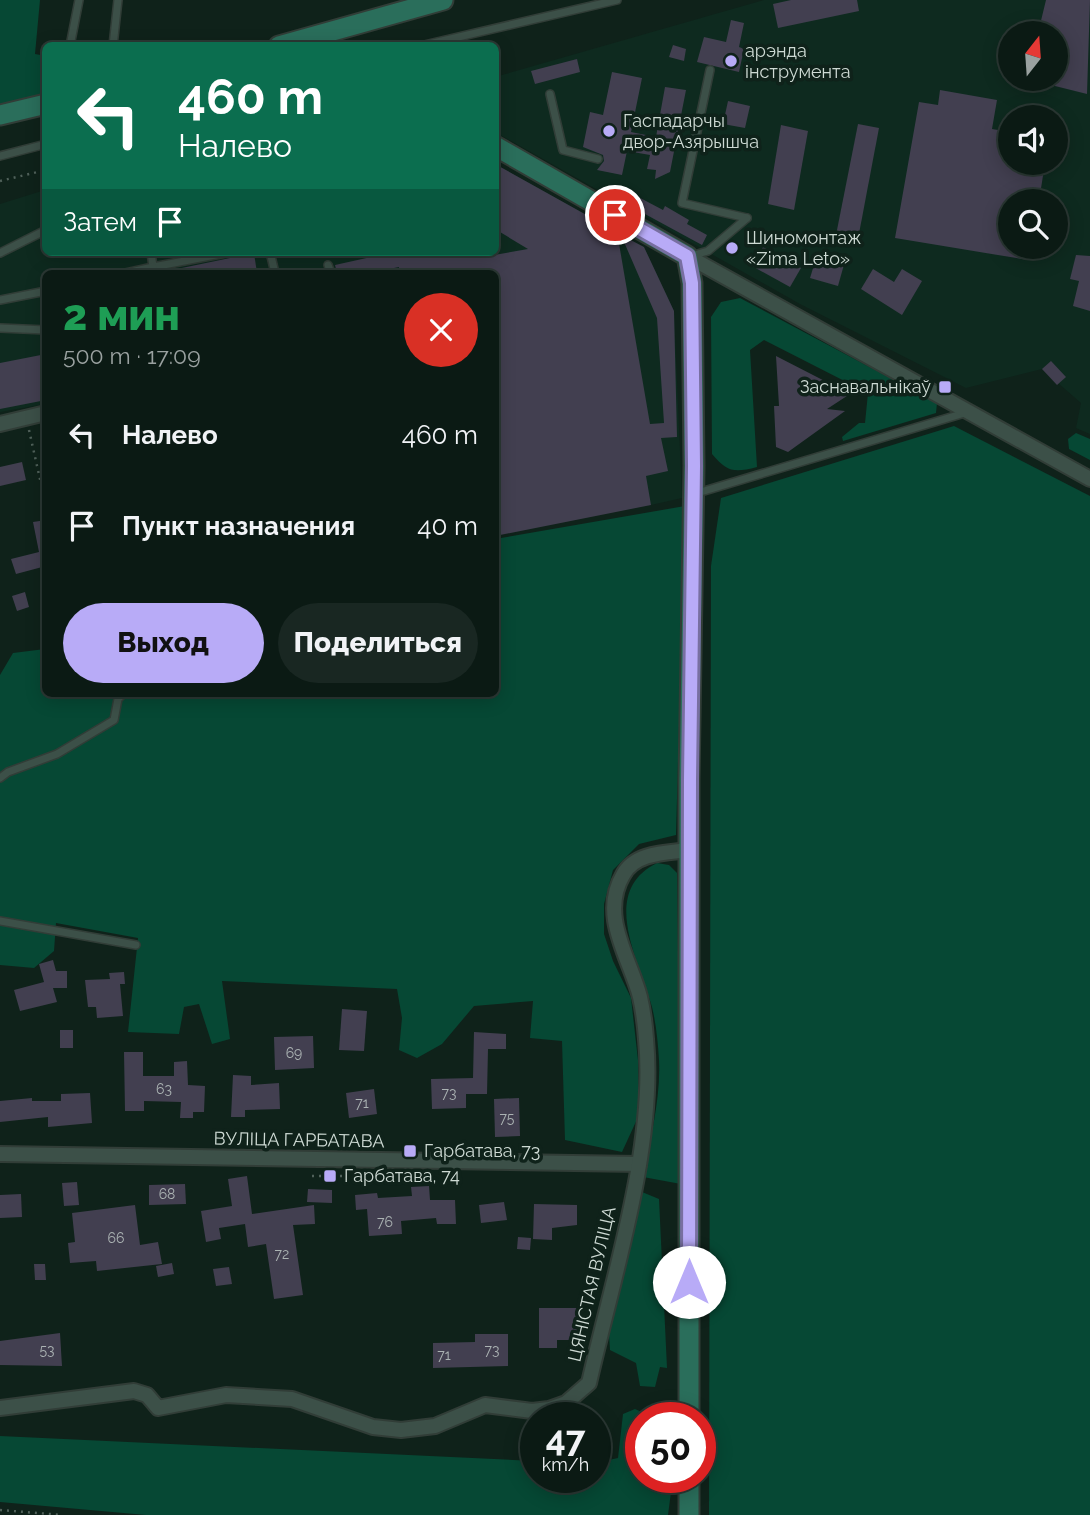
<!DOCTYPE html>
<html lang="ru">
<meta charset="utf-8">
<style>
body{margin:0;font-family:Raleway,sans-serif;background:#192722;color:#f1f3f6;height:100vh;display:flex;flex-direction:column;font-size:26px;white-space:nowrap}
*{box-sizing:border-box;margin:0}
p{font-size:23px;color:#9aa1a0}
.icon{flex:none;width:38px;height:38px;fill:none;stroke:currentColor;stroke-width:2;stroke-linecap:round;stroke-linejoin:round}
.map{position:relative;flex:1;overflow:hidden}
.side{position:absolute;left:42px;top:270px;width:457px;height:427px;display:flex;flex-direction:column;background:#0b1a14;border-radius:10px;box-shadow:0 4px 18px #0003,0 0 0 2px #2b3834}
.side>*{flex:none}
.hud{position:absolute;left:42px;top:42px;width:457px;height:214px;border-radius:10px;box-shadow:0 4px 18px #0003,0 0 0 2px #2b3834;background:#0b6e4f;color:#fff;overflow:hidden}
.needle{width:46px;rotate:17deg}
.tools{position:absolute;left:998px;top:21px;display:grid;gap:14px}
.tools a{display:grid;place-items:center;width:70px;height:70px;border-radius:50%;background:#0b1a14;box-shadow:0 4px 18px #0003,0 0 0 2px #2b3834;font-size:35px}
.speed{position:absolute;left:520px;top:1402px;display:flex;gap:14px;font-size:35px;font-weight:700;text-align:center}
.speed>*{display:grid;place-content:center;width:91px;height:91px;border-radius:50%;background:#0b1a14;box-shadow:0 4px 18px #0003,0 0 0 2px #2b3834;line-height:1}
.speed small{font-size:18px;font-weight:400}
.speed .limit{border:10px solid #d22;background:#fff;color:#111}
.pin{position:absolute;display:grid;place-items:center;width:60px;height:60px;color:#fff;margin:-30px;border:4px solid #fff;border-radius:50%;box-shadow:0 2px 7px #0007}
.me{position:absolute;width:77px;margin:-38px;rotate:0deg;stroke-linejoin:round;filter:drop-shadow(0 0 5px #0008)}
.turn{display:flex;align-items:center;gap:24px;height:147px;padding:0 21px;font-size:32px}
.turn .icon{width:91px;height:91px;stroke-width:2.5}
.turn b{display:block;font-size:49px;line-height:60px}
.then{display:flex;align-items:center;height:66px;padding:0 21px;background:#0003;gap:14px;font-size:26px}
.round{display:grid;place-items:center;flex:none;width:74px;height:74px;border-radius:37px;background:#192722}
.head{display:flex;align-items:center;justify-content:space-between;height:119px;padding:0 21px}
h1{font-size:42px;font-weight:800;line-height:52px;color:#1e9e55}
.action{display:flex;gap:14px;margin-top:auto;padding:14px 21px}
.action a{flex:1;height:80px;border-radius:42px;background:#b8abf7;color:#111;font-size:28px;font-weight:800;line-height:80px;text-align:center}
.action a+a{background:#192722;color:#f1f3f6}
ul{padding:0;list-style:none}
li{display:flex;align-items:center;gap:21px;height:91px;padding:0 21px}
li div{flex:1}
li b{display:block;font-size:26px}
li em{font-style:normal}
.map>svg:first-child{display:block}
</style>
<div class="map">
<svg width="1090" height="1515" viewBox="0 0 1090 1515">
<rect width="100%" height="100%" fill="#0f221a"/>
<!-- built -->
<g fill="#0e2a1f" fill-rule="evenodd">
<path d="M 764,0 L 1090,0 L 1090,434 L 1076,428 L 1081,403 L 1042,369 L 966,388 L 800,304 L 495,132 L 495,77 ZM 1010,33 L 1055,33 L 1055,79 L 1010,79 ZM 1010,117 L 1055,117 L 1055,163 L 1010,163 ZM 1010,201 L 1055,201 L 1055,247 L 1010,247 Z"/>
<polygon points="495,164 644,247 674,311 682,498 651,505 495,273 46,273 45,404 0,412 0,204 45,190 46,252 495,252"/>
</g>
<!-- green -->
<g fill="#064834">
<polygon points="0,0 40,0 35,54 46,56 45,95 0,106"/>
<path d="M 740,298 L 937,403 L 936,413 L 843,441 L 842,437 L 859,423 L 865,423 L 868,393 L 764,340 L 750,350 L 757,467 C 734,473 727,472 712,454 L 711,317 L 721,302 Z"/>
<polygon points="954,426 1090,496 1090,1515 709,1515 711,566 721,498"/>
<polygon points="1076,433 1090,439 1090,460 1069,449 1068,439"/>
<polygon points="685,506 676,835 639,844 613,870 604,904 604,934 613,961 631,998 638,1060 639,1115 622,1152 565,1140 562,1041 530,1038 533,1001 474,1006 442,1044 417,1058 399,1050 402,1018 397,989 222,981 230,1039 212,1044 199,1004 184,1007 179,1034 128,1032 138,938 56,923 54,951 34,968 0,965 0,675 13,653 45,649 46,693 495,693 495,539"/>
<path d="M 657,863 L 669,865 L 677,873 L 681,1184 L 643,1177 C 650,1140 661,1098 659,1060 C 658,1043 656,1023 652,1007 C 640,962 598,892 657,863 Z"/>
<polygon points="642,1192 659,1199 667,1368 660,1367 655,1387 640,1386 636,1363 610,1350 608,1318 634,1196"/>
<polygon points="635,1409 646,1414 647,1417 640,1418 640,1477 673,1477 668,1515 146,1515 0,1502 0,1436 535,1461 536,1477 595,1477 595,1463 618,1458 623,1414"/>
</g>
<!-- building -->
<g fill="#423f50">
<polygon points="791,0 857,0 859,11 778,28 773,4"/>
<polygon points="1046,0 1090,0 1087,94 1055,86 1055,33 1038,33"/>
<polygon points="731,20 744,23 739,47 744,49 739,72 697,62 704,37 726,42"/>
<polygon points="673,45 686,49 684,61 669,57"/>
<polygon points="577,59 580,72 535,84 531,71"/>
<polygon points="612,72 642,78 631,132 656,137 665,87 686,90 670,172 655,179 656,170 647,169 650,155 627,151 622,175 597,170 604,161 603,155 583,147 590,112 603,115"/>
<polygon points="940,90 997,100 992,129 1010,132 1010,163 1045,163 1039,201 1010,201 1010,247 1031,247 1028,260 895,238 919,102 938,105"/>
<polygon points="728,101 750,106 745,128 723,124"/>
<polygon points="858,124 879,128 858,239 836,235"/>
<polygon points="781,125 808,131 794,210 768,204"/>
<polygon points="495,164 617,232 650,424 664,423 657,318 621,235 644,247 674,311 677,437 661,438 668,471 646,476 651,505 495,536 495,273 399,273 399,267 369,273 337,273 335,265 380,255 380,252 476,252 477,258 528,249 495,229"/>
<polygon points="627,191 663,210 665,206 689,220 687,224 707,235 702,245 621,201"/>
<polygon points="763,247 801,268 790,287 752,266"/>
<polygon points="818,252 845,261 838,286 810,278"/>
<polygon points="254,253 257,273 177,273 177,269"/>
<polygon points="1076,255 1090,256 1090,311 1073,306 1079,281 1070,279"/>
<polygon points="873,269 894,282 902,269 922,281 902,315 861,289"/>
<polygon points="46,354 46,400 0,409 0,363"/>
<polygon points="776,356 850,394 827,409 845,411 788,452 776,447 774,406 779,406"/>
<polygon points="1051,361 1066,377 1057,385 1042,369"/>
<polygon points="22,462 26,480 0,486 0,467"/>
<polygon points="46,520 46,566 16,574 11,559 39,552 33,522"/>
<polygon points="25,592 29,607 17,611 12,596"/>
<polygon points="53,960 56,971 67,971 67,988 53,988 57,1002 20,1011 14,990 44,982 39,964"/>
<polygon points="124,972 125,984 120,984 123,1016 97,1018 96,1007 88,1007 85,980 110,979 109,973"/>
<polygon points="342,1009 367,1011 364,1051 339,1050"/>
<rect x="60" y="1030" width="13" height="18"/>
<polygon points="474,1032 506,1034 506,1049 488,1049 487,1094 466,1094 466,1108 432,1109 431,1079 473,1078"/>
<polygon points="313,1036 314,1068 275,1070 274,1037"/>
<polygon points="124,1052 143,1052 143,1076 174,1076 174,1062 187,1061 188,1085 205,1086 204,1112 193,1112 193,1118 180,1118 181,1102 144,1101 144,1111 125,1111"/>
<polygon points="233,1075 251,1076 251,1085 279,1083 280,1109 245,1110 245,1117 231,1117"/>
<polygon points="374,1089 377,1114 349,1118 346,1093"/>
<polygon points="90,1093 92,1123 48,1127 48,1117 0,1122 0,1101 32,1098 32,1101 61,1101 61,1094"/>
<polygon points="519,1098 520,1136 495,1137 494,1099"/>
<polygon points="247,1176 252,1214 314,1205 315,1224 293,1225 303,1295 274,1299 266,1244 248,1247 245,1224 219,1228 221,1239 206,1242 201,1211 232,1206 228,1179"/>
<polygon points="77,1182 79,1205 64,1206 62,1183"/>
<polygon points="185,1184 186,1204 149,1205 149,1185"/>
<polygon points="429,1186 430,1200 455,1200 456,1224 437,1224 436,1218 401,1221 402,1234 369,1236 367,1209 356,1210 355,1195 377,1193 378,1198 412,1196 411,1187"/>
<polygon points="308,1189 332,1190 332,1203 307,1202"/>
<polygon points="21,1194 22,1217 0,1218 0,1195"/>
<polygon points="504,1202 507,1220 481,1223 479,1205"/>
<polygon points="534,1204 577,1205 577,1225 552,1228 552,1240 533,1239"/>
<polygon points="135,1205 140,1245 158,1242 162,1264 97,1271 96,1261 70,1263 68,1243 75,1242 72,1213"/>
<polygon points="518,1237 531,1238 530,1250 517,1249"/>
<polygon points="172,1263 174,1274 158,1277 156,1266"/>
<polygon points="34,1264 45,1264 46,1280 35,1280"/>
<polygon points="229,1267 232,1284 216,1286 213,1269"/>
<polygon points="539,1308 581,1308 581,1340 557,1340 557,1348 539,1348"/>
<polygon points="60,1333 62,1366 0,1365 0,1341"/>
<polygon points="475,1334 508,1334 508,1366 433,1368 433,1343 475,1342"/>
</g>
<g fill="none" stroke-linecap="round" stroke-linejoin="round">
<!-- lane casing -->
<g stroke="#313d37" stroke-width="10">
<g id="lane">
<polyline points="70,46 79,0"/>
<polyline points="113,46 118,0"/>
<polyline points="420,46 617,0"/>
<polyline points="710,70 682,203 747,218"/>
<polyline points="550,94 563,150 598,159"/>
<polyline points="0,156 46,144"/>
<polyline points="151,252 153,267 231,252"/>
<polyline points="270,252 275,273"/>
<polyline points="0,253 46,230"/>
<polyline points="691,256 708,251 747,218"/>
<polyline points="328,265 331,273"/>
<polyline points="126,273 153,267 154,273"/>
<polyline points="0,300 46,291"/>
<polyline points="0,328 46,330"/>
<polyline points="694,494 968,412"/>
<polyline points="0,778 8,772 57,754 114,720 118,699 124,693"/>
<polyline points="0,921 136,945"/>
</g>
</g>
<!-- street casing -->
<g stroke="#313d37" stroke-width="18">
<g id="street">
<polyline points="687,256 1090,479"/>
<polyline points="0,424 46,413"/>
<polyline points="0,1154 639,1164"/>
<path d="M 0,1408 L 134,1391 L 147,1395 L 158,1408 L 226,1395 L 292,1399 L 373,1427 L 401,1430 L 435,1426 L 485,1405 L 532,1411 L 549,1409 L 566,1403 L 589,1383 C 613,1277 656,1146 646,1039 C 645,1025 643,1010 640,997 C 630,958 599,916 623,875 C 635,852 667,853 689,850"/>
</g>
</g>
<!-- secondary casing -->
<g stroke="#313d37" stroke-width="23">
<g id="secondary">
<polyline points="279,46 443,0"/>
<polyline points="0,115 46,104"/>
<polyline points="495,146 687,256 692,283 694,466 689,780 689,1418"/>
<polyline points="689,1515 689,1477"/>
</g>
</g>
<!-- path -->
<g stroke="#50615a" stroke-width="2.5" stroke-dasharray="2 5" stroke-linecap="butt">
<polyline points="0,181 46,170"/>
<polyline points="29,430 46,506"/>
<polyline points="312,1176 363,1176"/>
<polyline points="0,1510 62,1515"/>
</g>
<!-- lane -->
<use href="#lane" stroke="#3c5048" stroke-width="7"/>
<!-- street -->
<use href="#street" stroke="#3c5048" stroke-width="14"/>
<!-- secondary -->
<use href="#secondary" stroke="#2a6e5b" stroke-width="19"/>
</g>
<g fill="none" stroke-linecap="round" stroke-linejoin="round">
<!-- route casing -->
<g stroke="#786fa1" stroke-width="18">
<polyline id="route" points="615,215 687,256 692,283 694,466 690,780 689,1282"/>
</g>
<!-- route -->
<use href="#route" stroke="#b8abf7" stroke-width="12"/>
</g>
<!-- markers -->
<g fill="#b8abf7" stroke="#0f221a" stroke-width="2.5">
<circle cx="731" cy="61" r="7"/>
<circle cx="609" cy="131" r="7"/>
<circle cx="732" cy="248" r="7"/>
<rect x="938" y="380" width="14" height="14" rx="3.5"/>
<rect x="403" y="1144" width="14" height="14" rx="3.5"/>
<rect x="323" y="1169" width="14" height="14" rx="3.5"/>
</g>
<g text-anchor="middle" stroke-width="7" stroke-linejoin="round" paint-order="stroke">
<!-- number labels -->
<g font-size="14" fill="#abb3b3">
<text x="294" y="1058">69</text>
<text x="164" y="1094">63</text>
<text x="449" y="1098">73</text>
<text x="362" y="1108">71</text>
<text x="507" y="1123">75</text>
<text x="167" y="1199">68</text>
<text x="385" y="1227">76</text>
<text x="116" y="1243">66</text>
<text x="282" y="1259">72</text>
<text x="47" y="1355">53</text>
<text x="492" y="1355">73</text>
<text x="444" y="1360">71</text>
</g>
<!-- poi labels -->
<g font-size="18" fill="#cedad4" stroke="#0f221a" text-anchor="start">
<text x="745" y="57">арэнда<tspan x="745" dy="21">інструмента</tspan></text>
<text x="623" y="127">Гаспадарчы<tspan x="623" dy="21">двор-Азярышча</tspan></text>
<text x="746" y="244">Шиномонтаж<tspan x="746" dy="21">«Zima Leto»</tspan></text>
<text x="931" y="393" text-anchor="end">Заснавальнікаў</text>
<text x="424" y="1157">Гарбатава, 73</text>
<text x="344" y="1182">Гарбатава, 74</text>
</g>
<!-- street labels -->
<g font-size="18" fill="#cedad4" stroke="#0f221a">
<text transform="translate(299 1140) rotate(1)" y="6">ВУЛІЦА ГАРБАТАВА</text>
<text transform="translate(592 1284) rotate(-77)" y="6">ЦЯНІСТАЯ ВУЛІЦА</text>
</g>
</g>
</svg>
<div class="tools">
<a><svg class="needle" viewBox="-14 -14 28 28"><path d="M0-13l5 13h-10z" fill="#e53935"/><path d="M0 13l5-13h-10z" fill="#9aa1a0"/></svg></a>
<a><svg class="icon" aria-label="sound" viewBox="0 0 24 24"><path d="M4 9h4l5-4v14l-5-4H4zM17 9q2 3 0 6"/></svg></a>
<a><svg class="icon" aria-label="search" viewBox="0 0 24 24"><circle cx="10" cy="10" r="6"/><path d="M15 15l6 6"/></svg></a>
</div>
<div class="speed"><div>47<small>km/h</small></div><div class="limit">50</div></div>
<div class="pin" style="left:615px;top:215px;background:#d93025"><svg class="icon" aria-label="arrive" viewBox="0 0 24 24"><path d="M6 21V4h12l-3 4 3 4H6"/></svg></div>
<svg class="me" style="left:689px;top:1282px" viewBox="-20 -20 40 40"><circle r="19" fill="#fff"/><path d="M0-13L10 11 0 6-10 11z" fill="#b8abf7"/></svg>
<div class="hud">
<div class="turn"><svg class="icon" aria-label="left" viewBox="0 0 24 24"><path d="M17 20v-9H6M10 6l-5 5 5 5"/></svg><div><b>460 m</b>Налево</div></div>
<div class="then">Затем<svg class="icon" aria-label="arrive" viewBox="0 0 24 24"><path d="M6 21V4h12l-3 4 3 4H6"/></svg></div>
</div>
<section class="side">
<div class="head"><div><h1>2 мин</h1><p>500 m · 17:09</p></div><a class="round" style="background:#d93025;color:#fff"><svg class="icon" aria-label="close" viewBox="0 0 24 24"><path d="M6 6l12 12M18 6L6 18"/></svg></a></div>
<ul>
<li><svg class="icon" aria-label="left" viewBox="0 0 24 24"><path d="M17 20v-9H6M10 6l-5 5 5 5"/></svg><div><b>Налево</b></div><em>460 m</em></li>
<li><svg class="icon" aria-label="arrive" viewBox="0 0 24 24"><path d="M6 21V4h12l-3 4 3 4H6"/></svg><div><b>Пункт назначения</b></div><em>40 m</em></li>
</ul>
<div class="action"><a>Выход</a><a>Поделиться</a></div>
</section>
</div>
